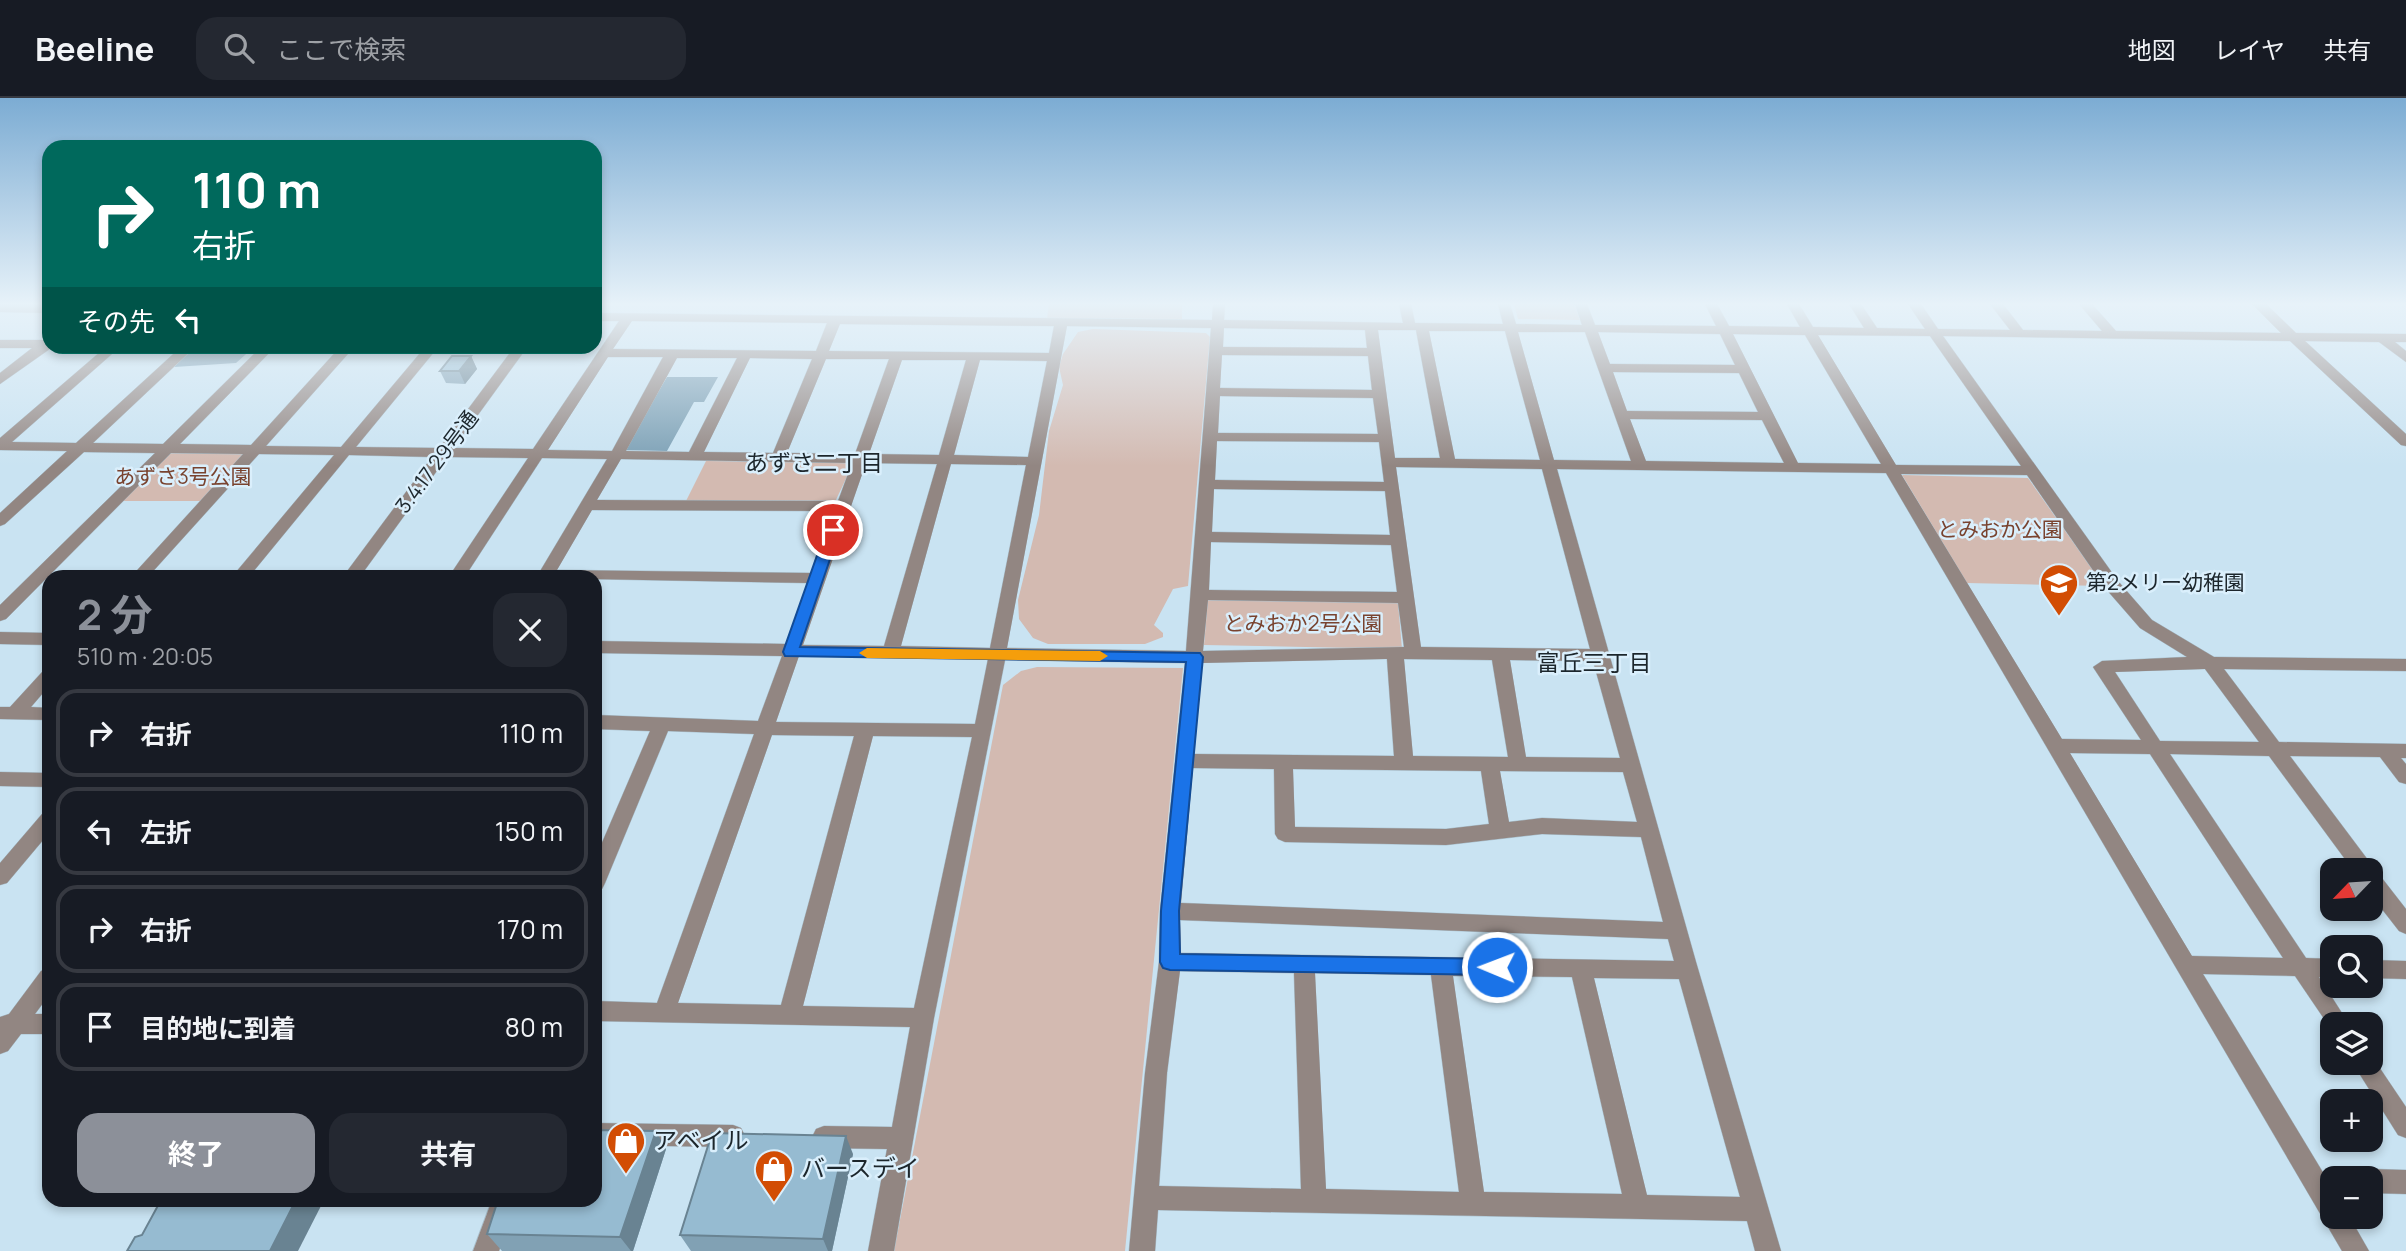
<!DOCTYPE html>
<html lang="ja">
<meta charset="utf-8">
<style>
body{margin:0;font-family:Manrope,"Noto Sans JP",sans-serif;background:#242831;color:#f1f3f6;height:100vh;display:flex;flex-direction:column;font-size:26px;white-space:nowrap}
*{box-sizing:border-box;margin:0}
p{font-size:23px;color:#9ea1a6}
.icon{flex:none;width:38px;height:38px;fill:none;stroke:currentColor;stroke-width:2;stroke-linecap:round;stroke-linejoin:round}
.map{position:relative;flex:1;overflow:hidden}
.details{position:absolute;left:42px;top:472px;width:560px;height:637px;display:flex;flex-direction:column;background:#171b24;border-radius:21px;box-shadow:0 4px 10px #0003}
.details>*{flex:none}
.guide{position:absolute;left:42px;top:42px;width:560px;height:214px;border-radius:21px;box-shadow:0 4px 10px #0003;background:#00695c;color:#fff;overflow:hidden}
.needle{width:46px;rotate:245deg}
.tools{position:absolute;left:2320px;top:760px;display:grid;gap:14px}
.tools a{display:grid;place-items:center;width:63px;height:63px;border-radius:14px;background:#171b24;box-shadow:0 4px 10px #0003;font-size:35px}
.pin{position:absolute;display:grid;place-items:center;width:60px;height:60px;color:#fff;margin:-30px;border:4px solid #fff;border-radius:50%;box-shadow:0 2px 7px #0007}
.me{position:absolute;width:77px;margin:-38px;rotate:271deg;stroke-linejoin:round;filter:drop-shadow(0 0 5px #0008)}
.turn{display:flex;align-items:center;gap:24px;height:147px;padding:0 35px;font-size:32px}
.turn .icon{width:91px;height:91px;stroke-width:2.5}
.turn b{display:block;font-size:49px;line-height:60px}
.then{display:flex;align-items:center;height:66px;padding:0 35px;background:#0003;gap:14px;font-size:26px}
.round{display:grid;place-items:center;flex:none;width:74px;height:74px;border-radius:21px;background:#242831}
.headline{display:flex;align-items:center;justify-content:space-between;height:119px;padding:0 35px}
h1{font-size:42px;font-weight:700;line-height:52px;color:#8c9099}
.button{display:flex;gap:14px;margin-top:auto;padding:14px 35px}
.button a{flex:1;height:80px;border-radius:21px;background:#8c9099;color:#fff;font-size:28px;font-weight:700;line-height:80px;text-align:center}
.button a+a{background:#242831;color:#f1f3f6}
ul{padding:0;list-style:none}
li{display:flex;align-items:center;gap:21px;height:88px;margin:0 14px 10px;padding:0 21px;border:4px solid #363941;border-radius:21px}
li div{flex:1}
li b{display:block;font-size:26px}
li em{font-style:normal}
header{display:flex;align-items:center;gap:42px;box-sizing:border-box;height:98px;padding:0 35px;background:#171b24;border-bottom:2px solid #363941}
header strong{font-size:33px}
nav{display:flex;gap:38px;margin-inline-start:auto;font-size:24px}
.search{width:490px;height:63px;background:#242831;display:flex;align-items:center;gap:18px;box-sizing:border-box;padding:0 24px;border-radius:21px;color:#9ea1a6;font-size:26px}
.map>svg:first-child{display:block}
</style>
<header>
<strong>Beeline</strong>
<div class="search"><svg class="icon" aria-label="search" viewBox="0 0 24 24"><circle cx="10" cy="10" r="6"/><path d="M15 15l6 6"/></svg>ここで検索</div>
<nav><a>地図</a><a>レイヤ</a><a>共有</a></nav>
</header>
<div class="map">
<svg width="2406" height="1153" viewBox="0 0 2406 1153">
<rect width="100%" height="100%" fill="#c9e3f2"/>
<!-- green -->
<g fill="#d3bab1">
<polygon points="1049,206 1182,206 1182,221 1047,220"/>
<polygon points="1514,206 1574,206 1580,222 1518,221"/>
<polygon points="1093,231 1206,235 1210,239 1188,488 1173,491 1154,527 1163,535 1163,539 1145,546 1048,546 1033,540 1019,521 1018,502 1039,417 1049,333 1063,287 1059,269 1063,256 1078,234"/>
<polygon points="170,354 244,356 201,403 122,403"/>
<polygon points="706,363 847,364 852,368 835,404 686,403"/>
<polygon points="1902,377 2028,380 2104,488 1967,485"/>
<polygon points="1208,501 1398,505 1402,551 1204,547"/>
<polygon points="1037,569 1183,570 1125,1153 894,1153 1003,587 1021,573"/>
</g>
<!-- water -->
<g fill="#7b9fb4">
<polygon points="195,249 254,249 236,265 174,269"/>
<polygon points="667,279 718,279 704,304 694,304 667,353 624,352"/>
</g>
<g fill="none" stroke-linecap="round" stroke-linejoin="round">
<!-- minor casing -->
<g stroke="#aac1ce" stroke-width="1">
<g id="minor">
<polygon points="0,206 49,207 49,215 0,214"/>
<path d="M 1213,206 L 1225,206 L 1224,222 L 1403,225 L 1399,206 L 1411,206 L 1415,225 L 1503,226 L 1498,206 L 1510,206 L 1516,226 L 1582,227 L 1575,206 L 1587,206 L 1595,227 L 1716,228 L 1705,206 L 1717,206 L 1729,228 L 1800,229 L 1787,206 L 1799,206 L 1813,229 L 1864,230 L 1849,206 L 1861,206 L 1877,230 L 1925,231 L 1908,206 L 1921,206 L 1938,231 L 2010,232 L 1990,206 L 2003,206 L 2023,232 L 2102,233 L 2079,206 L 2092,206 L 2116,233 L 2281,235 L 2252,206 L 2266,206 L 2296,235 L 2406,236 L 2406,244 L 2395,244 L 2406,253 L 2406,264 L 2379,244 L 2305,243 L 2406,336 L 2406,348 L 2401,347 L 2290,243 L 1943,238 L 2118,483 L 2152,522 L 2214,559 L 2406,561 L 2406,573 L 2224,571 L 2279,644 L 2406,646 L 2406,660 L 2401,660 L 2406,666 L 2406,686 L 2399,684 L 2380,659 L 2290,658 L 2371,766 L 2373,774 L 2378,775 L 2406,811 L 2406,836 L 2399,833 L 2371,797 L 2371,772 L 2353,772 L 2269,658 L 2170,656 L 2306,860 L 2333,861 L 2333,879 L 2319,879 L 2349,926 L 2333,926 L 2333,934 L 2295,878 L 2203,876 L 2333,1091 L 2333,1118 L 2349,1118 L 2369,1153 L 2342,1153 L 1886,375 L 1557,371 L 1696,864 L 1781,1153 L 1755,1153 L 1747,1123 L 1158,1112 L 1155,1153 L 1129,1153 L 1145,975 L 1159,864 L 1160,813 L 1185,565 L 1005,562 L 934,920 L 894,1153 L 868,1153 L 887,1051 L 824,1050 L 816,1047 L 812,1039 L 816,1031 L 824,1028 L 892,1029 L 910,929 L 595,923 L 595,903 L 657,905 L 754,636 L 668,633 L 605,785 L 602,791 L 595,793 L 595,761 L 650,633 L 595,631 L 595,617 L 758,623 L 782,558 L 595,555 L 595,543 L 786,546 L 808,485 L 536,480 L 607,361 L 542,360 L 464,480 L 448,480 L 528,360 L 447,359 L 359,480 L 342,480 L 432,359 L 349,357 L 248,480 L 231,480 L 334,357 L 259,356 L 147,480 L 130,480 L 243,356 L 171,355 L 6,521 L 0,523 L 0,507 L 155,355 L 84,354 L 5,426 L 0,428 L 0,415 L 67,353 L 0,352 L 0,340 L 107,248 L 121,248 L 12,344 L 76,345 L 182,248 L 196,248 L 93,345 L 163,346 L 262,248 L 276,248 L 180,346 L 251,347 L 341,248 L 355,248 L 266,348 L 341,349 L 426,248 L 439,248 L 356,349 L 439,350 L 515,248 L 528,248 L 454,350 L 533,351 L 619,223 L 595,223 L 595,215 L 1212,222 ZM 632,223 L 827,225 L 816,253 L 613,251 ZM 840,226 L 1054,228 L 1049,255 L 829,253 ZM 1067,228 L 1211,230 L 1186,553 L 1007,550 ZM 1224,230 L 1365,232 L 1367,250 L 1223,249 ZM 1378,232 L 1416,232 L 1440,360 L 1395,360 ZM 1429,233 L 1505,233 L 1540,362 L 1455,361 ZM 1518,234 L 1585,234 L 1631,363 L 1554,362 ZM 1598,234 L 1720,236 L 1735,267 L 1610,266 ZM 1733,236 L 1805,237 L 1881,366 L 1798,365 ZM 1818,237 L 1930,238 L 2021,368 L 1896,367 ZM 1222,257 L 1368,258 L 1372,292 L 1220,290 ZM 608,259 L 663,259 L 612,353 L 548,352 ZM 677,260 L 737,260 L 689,354 L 626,353 ZM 750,260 L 812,261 L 773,355 L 704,354 ZM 826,261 L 889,261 L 855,356 L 787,355 ZM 902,262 L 966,262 L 939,357 L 869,356 ZM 980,262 L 1047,263 L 1028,359 L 954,357 ZM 1613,274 L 1739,275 L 1758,314 L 1627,313 ZM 1220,298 L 1373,300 L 1378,336 L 1218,335 ZM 1630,321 L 1762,322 L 1784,365 L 1646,363 ZM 1217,343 L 1379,344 L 1384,384 L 1215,382 ZM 621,361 L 852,365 L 838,403 L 597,402 ZM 866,365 L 937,366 L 884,548 L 803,547 ZM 951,366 L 1026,367 L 990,550 L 901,548 ZM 1396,369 L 1542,371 L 1590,551 L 1421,549 ZM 1901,376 L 2027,377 L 2106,491 L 2140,530 L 2187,559 L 2102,563 L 2093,569 L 2141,642 L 2062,641 ZM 1214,391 L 1385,393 L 1390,437 L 1212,434 ZM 592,412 L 835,413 L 812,475 L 557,472 ZM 1211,444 L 1391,447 L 1397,494 L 1209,492 ZM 1208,502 L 1398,505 L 1404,549 L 1203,553 ZM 799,558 L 988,561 L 975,626 L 776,624 ZM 1387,561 L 1394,658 L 1194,656 L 1202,565 ZM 1404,561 L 1492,562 L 1508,659 L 1413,658 ZM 1510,562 L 1593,563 L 1620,660 L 1526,659 ZM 2205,571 L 2259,644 L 2160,643 L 2115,574 ZM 772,637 L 854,638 L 781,907 L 678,905 ZM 873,638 L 972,639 L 914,910 L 803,908 ZM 2070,655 L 2150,656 L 2283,860 L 2192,858 ZM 1193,670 L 1274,671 L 1275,736 L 1278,741 L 1285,744 L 1446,747 L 1542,736 L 1641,739 L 1663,824 L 1181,805 ZM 1293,671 L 1481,673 L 1489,726 L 1446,731 L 1295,729 ZM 1500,673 L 1623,674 L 1637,724 L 1542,720 L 1509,724 ZM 1180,822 L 1668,841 L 1674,863 L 1181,855 ZM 1180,873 L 1294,875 L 1301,1091 L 1159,1088 L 1167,975 ZM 1315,875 L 1431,877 L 1459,1094 L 1326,1091 ZM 1453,878 L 1572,879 L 1622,1096 L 1484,1094 ZM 1594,880 L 1679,881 L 1740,1099 L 1647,1097 Z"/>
<polygon points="0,242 49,242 49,248 54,248 0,286 0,275 32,250 0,250"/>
<polygon points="0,534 49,535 49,547 0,546"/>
<polygon points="49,571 49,588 31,609 49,610 49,622 0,621 0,609 10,609 43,573"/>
<polygon points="0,674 49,675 49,689 0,688"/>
<polygon points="49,713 49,735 7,785 0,787 0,765 42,716"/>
<polygon points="2371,862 2406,863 2406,881 2371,880"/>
<polygon points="49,871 49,897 35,916 49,916 49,936 21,936 8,953 0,956 0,919 9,916 41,873"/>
<polygon points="2371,957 2406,1009 2406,1040 2398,1037 2352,964 2371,964"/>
<polygon points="595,1025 733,1027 741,1030 745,1038 741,1046 733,1049 595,1047"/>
<polygon points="2371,1071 2406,1072 2406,1096 2371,1095 2371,1080 2360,1080 2362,1075"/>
<polygon points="492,1102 517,1102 499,1153 473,1153"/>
</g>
</g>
<!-- minor -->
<use href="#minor" fill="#928682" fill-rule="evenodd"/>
</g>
<!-- wall -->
<g fill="#81a1b4">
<polygon points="471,258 477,271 465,286 446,285 440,273"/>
<polygon points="666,1051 633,1153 502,1153 487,1136"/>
<polygon points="853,1056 832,1153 691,1153 680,1137"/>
</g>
<!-- shaded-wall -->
<g fill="#698392">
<polygon points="471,258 477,271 465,286 459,273"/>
<polygon points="656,1033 666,1051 633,1153 631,1153 620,1139"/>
<polygon points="846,1038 853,1056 832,1153 828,1153 823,1141"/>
<polygon points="296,1102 324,1102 298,1153 270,1153"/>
</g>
<!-- building -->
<g fill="#96bbd1" stroke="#698392" stroke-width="2">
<polygon points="452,258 471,258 459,273 440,273"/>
<polygon points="595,1032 656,1033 620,1139 487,1136 498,1102 595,1102"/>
<polygon points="712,1035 846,1038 823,1141 680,1137"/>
<polygon points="161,1102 296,1102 270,1153 127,1153 135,1139 142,1137"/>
</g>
<!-- sky -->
<linearGradient id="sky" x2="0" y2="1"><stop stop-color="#7cacd3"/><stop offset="0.56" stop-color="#e7f2f9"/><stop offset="1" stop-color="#e7f2f9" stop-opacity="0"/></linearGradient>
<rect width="2406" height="368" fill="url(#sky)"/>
<!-- route -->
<polygon fill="#1a73e8" stroke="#114b97" stroke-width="2" points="833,428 840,432 800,549 1200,555 1203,559 1179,813 1180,856 1497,861 1504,863 1507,869 1504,875 1497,877 1170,872 1163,870 1160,864 1161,813 1186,564 785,558 783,554 826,432"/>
<!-- slow -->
<polygon fill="#f59e0b" points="867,550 1100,553 1108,558 1100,563 867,560 859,555"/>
<!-- icons -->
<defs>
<g id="school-pin" transform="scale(2.0125)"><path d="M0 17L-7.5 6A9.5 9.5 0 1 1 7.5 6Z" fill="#d24d04" stroke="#daeffc"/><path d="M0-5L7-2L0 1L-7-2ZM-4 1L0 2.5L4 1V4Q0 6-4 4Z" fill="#fff"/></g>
<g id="shop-pin" transform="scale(2.0125)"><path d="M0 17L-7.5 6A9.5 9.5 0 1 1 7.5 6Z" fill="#d24d04" stroke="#daeffc"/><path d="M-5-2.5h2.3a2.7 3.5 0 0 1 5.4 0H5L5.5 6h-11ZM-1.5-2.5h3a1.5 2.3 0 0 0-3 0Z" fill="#fff"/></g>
</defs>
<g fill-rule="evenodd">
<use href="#school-pin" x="2059" y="485"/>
<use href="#shop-pin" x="626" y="1043"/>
<use href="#shop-pin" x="774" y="1071"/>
</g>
<g text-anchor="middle" stroke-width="5" stroke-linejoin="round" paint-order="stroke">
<!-- street labels -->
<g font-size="21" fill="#1c262c" stroke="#daeffc">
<text transform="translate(437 364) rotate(-53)" y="7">3.4.17 29号通</text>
</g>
<!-- park labels -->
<g font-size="21" fill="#79432f" stroke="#daeffc">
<text x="183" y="386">あずさ3号公園</text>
<text x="2000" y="439">とみおか公園</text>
<text x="1303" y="533">とみおか2号公園</text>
</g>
<!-- poi labels -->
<g font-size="21" fill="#1c262c" stroke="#daeffc" text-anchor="start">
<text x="2086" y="492">第2メリー幼稚園</text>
</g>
<!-- neighbourhood labels -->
<g font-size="23" fill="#1c262c" stroke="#daeffc">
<text x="814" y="373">あずさ二丁目</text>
<text x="1594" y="573">富丘三丁目</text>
</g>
<!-- near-poi labels -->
<g font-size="24" fill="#1c262c" stroke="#daeffc" text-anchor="start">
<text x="653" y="1051">アベイル</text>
<text x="801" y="1079">バースデイ</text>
</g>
</g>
</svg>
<div class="tools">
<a><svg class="needle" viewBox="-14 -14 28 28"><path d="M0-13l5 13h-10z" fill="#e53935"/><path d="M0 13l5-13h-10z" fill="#9ea1a6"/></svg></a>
<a><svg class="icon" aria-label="search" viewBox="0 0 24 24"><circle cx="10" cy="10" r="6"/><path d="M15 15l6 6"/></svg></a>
<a><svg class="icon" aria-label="layers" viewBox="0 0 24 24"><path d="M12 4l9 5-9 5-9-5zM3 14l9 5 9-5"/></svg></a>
<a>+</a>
<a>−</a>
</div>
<div class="pin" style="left:833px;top:432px;background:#d93025"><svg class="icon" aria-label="arrive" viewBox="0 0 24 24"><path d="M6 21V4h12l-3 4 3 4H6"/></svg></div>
<svg class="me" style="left:1497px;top:869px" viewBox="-20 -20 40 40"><circle r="17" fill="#1a73e8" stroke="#fff" stroke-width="3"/><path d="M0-11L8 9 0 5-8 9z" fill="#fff"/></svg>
<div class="guide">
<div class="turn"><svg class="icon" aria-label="right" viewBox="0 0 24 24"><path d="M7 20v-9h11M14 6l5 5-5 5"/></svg><div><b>110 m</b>右折</div></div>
<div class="then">その先<svg class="icon" aria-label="left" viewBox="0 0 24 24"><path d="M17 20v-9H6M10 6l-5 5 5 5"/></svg></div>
</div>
<section class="details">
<div class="headline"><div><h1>2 分</h1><p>510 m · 20:05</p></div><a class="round"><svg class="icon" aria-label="close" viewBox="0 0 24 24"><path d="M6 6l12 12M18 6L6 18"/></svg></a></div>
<ul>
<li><svg class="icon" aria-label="right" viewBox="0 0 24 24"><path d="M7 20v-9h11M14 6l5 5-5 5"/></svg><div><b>右折</b></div><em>110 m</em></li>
<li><svg class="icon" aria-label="left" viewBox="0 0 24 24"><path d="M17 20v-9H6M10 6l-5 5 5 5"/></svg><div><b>左折</b></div><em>150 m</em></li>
<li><svg class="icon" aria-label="right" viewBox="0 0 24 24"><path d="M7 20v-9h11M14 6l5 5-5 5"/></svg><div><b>右折</b></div><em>170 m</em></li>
<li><svg class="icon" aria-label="arrive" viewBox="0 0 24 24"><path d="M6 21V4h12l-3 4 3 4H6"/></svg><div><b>目的地に到着</b></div><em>80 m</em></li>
</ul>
<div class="button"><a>終了</a><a>共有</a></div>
</section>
</div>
